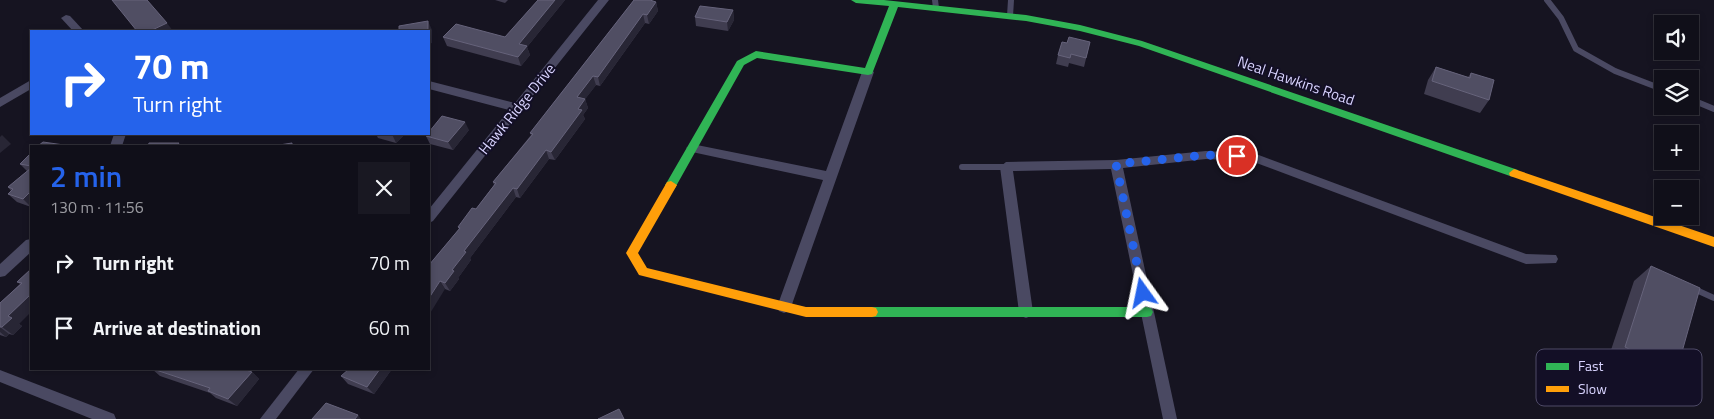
<!DOCTYPE html>
<meta charset="utf-8">
<style>
body{margin:0;font-family:"Titillium Web",sans-serif;background:#191822;color:#f1f3f6;height:100vh;display:flex;flex-direction:column;font-size:19px;white-space:nowrap}
*{box-sizing:border-box;margin:0}
p{font-size:16px;color:#9c9ca2}
.icon{flex:none;width:28px;height:28px;fill:none;stroke:currentColor;stroke-width:2;stroke-linecap:round;stroke-linejoin:round}
.map{position:relative;flex:1;overflow:hidden}
.panel{position:absolute;left:30px;top:145px;width:400px;height:225px;display:flex;flex-direction:column;background:#100f19;border-radius:0px;box-shadow:0 2px 8px #0003,0 0 0 1px #302f38}
.panel>*{flex:none}
.guide{position:absolute;left:30px;top:30px;width:400px;height:105px;border-radius:0px;box-shadow:0 2px 8px #0003,0 0 0 1px #302f38;background:#2563eb;color:#fff;overflow:hidden}
.fabs{position:absolute;left:1654px;top:15px;display:grid;gap:10px}
.fabs a{display:grid;place-items:center;width:45px;height:45px;border-radius:0px;background:#100f19;box-shadow:0 2px 8px #0003,0 0 0 1px #302f38;font-size:25px}
.pin{position:absolute;display:grid;place-items:center;width:42px;height:42px;color:#fff;margin:-21px;border:2px solid #fff;border-radius:50%;box-shadow:0 1px 5px #0007}
.me{position:absolute;width:55px;margin:-28px;rotate:348deg;stroke-linejoin:round;filter:drop-shadow(0 0 4px #0008)}
.turn{display:flex;align-items:center;gap:18px;height:105px;padding:0 20px;font-size:22px}
.turn .icon{width:65px;height:65px;stroke-width:2.5}
.turn b{display:block;font-size:35px;line-height:42px}
.round{display:grid;place-items:center;flex:none;width:52px;height:52px;border-radius:0px;background:#191822}
.head{display:flex;align-items:center;justify-content:space-between;height:85px;padding:0 20px}
h1{font-size:30px;font-weight:600;line-height:38px;color:#2563eb}
ul{padding:0;list-style:none}
li{display:flex;align-items:center;gap:15px;height:65px;padding:0 20px}
li div{flex:1}
li b{display:block;font-size:19px}
li em{font-style:normal}
.map>svg:first-child{display:block}
</style>
<div class="map">
<svg width="1714" height="419" viewBox="0 0 1714 419">
<rect width="100%" height="100%" fill="#161421"/>
<g fill="none" stroke-linecap="round" stroke-linejoin="round">
<!-- lane -->
<g stroke="#4a4962" stroke-width="6">
<polyline points="935,0 936,8"/>
<polyline points="1547,0 1561,18 1576,49 1615,71 1662,89"/>
<polyline points="1010,16 1011,0"/>
<polyline points="1690,99 1714,109"/>
<polyline points="962,167 1006,167"/>
<polyline points="1692,288 1714,298"/>
</g>
<!-- street -->
<g fill="#4a4962" fill-rule="evenodd">
<polygon points="598,0 609,0 433,221 429,223 429,209 509,110 429,89 429,81 515,103"/>
<polygon points="66,15 70,16 84,31 73,31 61,18"/>
<polygon points="868,68 874,72 791,307 789,311 784,313 779,311 777,307 823,180 692,152 686,148 692,144 826,171 862,72"/>
<polygon points="31,80 31,89 0,107 0,98"/>
<polygon points="114,134 126,134 122,146 110,146"/>
<polygon points="1206,151 1256,154 1526,254 1556,255 1558,259 1556,263 1526,264 1251,161 1206,159 1123,168 1177,419 1163,419 1111,169 1013,171 1033,312 1031,316 1026,318 1021,316 1019,312 1000,167 1006,162 1116,160"/>
<polygon points="31,239 31,252 5,276 0,277 0,264 26,240"/>
<polygon points="299,369 314,369 276,419 260,419"/>
<polygon points="0,370 114,414 116,419 92,419 0,382"/>
</g>
<!-- fast -->
<g fill="#30b455" fill-rule="evenodd">
<polygon points="851,0 884,0 1026,15 1080,25 1142,41 1518,170 1519,173 1514,177 1510,176 1139,46 1080,31 1026,21 898,7 872,74 868,75 757,58 744,65 675,188 667,188 665,185 667,182 737,61 756,51 865,68 889,6 856,3"/>
<polygon points="872,307 1147,307 1151,308 1153,312 1151,316 1147,317 872,317 868,316 866,312 868,308"/>
</g>
<!-- slow -->
<g fill="#ff9f0a" fill-rule="evenodd">
<polygon points="1514,169 1714,237 1714,247 1510,176 1509,173"/>
<polygon points="671,181 677,185 638,253 647,268 806,307 872,307 876,308 878,312 876,316 872,317 806,317 639,275 626,253 667,182"/>
</g>
</g>
<!-- wall -->
<g fill="#403d50">
<polygon points="495,0 508,0 505,3"/>
<polygon points="538,0 565,0 527,47 530,55 521,66 447,46 443,37 505,37"/>
<polygon points="634,0 656,2 658,11 649,24 645,23 600,86 596,85 585,99 588,108 583,115 585,119 555,160 549,159 520,198 516,197 470,258 471,260 458,278 459,279 450,291 445,289 429,265 459,229 458,227 476,209 494,185 493,182 531,135 530,133"/>
<polygon points="733,10 734,20 728,31 696,26 695,17"/>
<polygon points="1090,42 1084,67 1069,63 1068,67 1056,64 1058,55 1067,43"/>
<polygon points="1436,67 1468,77 1471,73 1489,100 1480,113 1424,94 1428,80"/>
<polygon points="469,130 453,150 430,144 426,136"/>
<polygon points="376,134 405,134 396,143 378,138"/>
<polygon points="31,153 31,207 17,202 8,194 11,191 8,187 27,171 20,164"/>
<polygon points="1651,266 1676,373 1657,387 1607,362 1634,281"/>
<polygon points="31,269 19,324 22,326 13,335 9,334 6,337 0,335 0,303 20,284 17,282"/>
<polygon points="152,369 237,370 252,372 259,379 237,406 216,398 210,393 160,376"/>
<polygon points="392,369 374,394 348,384 341,376"/>
</g>
<!-- shaded-wall -->
<g fill="#282635">
<polygon points="555,0 565,0 527,47 530,55 521,66 518,57 519,44"/>
<polygon points="656,2 658,11 649,24 647,15"/>
<polygon points="733,10 734,20 728,31 727,22"/>
<polygon points="643,14 645,23 600,86 598,77"/>
<polygon points="428,21 432,30 432,43 429,44"/>
<polygon points="167,23 173,31 150,31"/>
<polygon points="593,76 596,85 580,106 577,97"/>
<polygon points="585,99 588,108 583,115 585,119 555,160 551,152 578,109"/>
<polygon points="465,122 469,130 453,150 448,142"/>
<polygon points="65,134 73,134 67,136"/>
<polygon points="392,134 405,134 396,143"/>
<polygon points="2,135 11,144 0,153 0,137"/>
<polygon points="546,150 549,159 520,198 517,189"/>
<polygon points="513,188 516,197 470,258 471,260 458,278 459,279 450,291 445,283 452,270 464,251"/>
<polygon points="31,191 31,207 23,199"/>
<polygon points="440,281 445,289 429,315 429,298"/>
<polygon points="31,294 31,312 19,324 22,326 13,335 2,327 8,316"/>
<polygon points="0,327 9,334 6,337 0,332"/>
<polygon points="380,369 392,369 374,394 367,387"/>
<polygon points="252,372 259,379 237,406 228,399"/>
<polygon points="358,415 361,419 355,419"/>
</g>
<!-- building -->
<g fill="#504e63" stroke="#66637b">
<polygon points="112,0 147,0 167,23 150,31 137,31"/>
<polygon points="538,0 555,0 519,44 527,46 518,57 443,37 456,24 505,37"/>
<polygon points="634,0 650,0 656,2 647,15 643,14 598,77 593,76 577,97 585,99 578,109 582,110 551,152 546,150 517,189 513,188 464,251 466,252 452,270 454,271 445,283 440,281 429,298 429,265 460,228 458,227 472,208 476,209 496,183 493,182 533,134 530,133"/>
<polygon points="700,6 733,10 727,22 695,17"/>
<polygon points="428,21 428,31 399,31 399,26"/>
<polygon points="1069,37 1090,42 1086,58 1071,54 1070,58 1058,55 1062,42 1067,43"/>
<polygon points="1436,67 1470,78 1471,73 1494,80 1489,100 1432,81"/>
<polygon points="442,116 465,122 448,142 426,136 427,134 429,134 429,132"/>
<polygon points="43,142 64,145 63,146 38,146"/>
<polygon points="149,143 179,143 177,146 148,146"/>
<polygon points="292,143 292,146 273,146"/>
<polygon points="31,153 31,166 20,164"/>
<polygon points="31,168 31,191 23,199 8,194 13,189 8,187"/>
<polygon points="1651,266 1700,288 1676,373 1625,347"/>
<polygon points="31,269 31,294 8,316 12,318 2,327 0,327 0,303 22,283 17,282"/>
<polygon points="153,369 234,369 237,370 238,369 243,369 252,372 228,399 208,391 210,388"/>
<polygon points="349,369 380,369 367,387 341,376"/>
<polygon points="326,403 358,415 355,419 312,419"/>
<polygon points="619,409 624,419 598,419"/>
</g>
<g fill="none" stroke-linecap="round" stroke-linejoin="round">
<!-- route -->
<polyline stroke="#2563eb" stroke-width="9" stroke-dasharray="0 16.2" points="1143,293 1116,164 1206,155 1237,156"/>
</g>
<g text-anchor="middle" stroke-width="4" stroke-linejoin="round" paint-order="stroke">
<!-- street labels -->
<g font-size="15" fill="#d9d4ff" stroke="#130f26">
<text transform="translate(1296 81) rotate(19)" y="5">Neal Hawkins Road</text>
<text transform="translate(517 109) rotate(-51)" y="5">Hawk Ridge Drive</text>
</g>
</g>
<!-- legend -->
<rect x="1536" y="349" width="166" height="57" rx="8" fill="#130f26" stroke="#4e4a67" stroke-width="1"/>
<rect x="1546" y="363" width="23" height="7" fill="#30b455"/>
<rect x="1546" y="386" width="23" height="6" fill="#ff9f0a"/>
<g font-size="14" fill="#d9d4ff">
<text x="1578" y="371">Fast</text>
<text x="1578" y="394">Slow</text>
</g>
</svg>
<div class="fabs">
<a><svg class="icon" aria-label="sound" viewBox="0 0 24 24"><path d="M4 9h4l5-4v14l-5-4H4zM17 9q2 3 0 6"/></svg></a>
<a><svg class="icon" aria-label="layers" viewBox="0 0 24 24"><path d="M12 4l9 5-9 5-9-5zM3 14l9 5 9-5"/></svg></a>
<a>+</a>
<a>−</a>
</div>
<div class="pin" style="left:1237px;top:156px;background:#d93025"><svg class="icon" aria-label="arrive" viewBox="0 0 24 24"><path d="M6 21V4h12l-3 4 3 4H6"/></svg></div>
<svg class="me" style="left:1143px;top:293px" viewBox="-20 -20 40 40"><path d="M0-17L14 15 0 8-14 15z" fill="#2563eb" stroke="#fff" stroke-width="4"/></svg>
<div class="guide">
<div class="turn"><svg class="icon" aria-label="right" viewBox="0 0 24 24"><path d="M7 20v-9h11M14 6l5 5-5 5"/></svg><div><b>70 m</b>Turn right</div></div>
</div>
<section class="panel">
<div class="head"><div><h1>2 min</h1><p>130 m · 11:56</p></div><a class="round"><svg class="icon" aria-label="close" viewBox="0 0 24 24"><path d="M6 6l12 12M18 6L6 18"/></svg></a></div>
<ul>
<li><svg class="icon" aria-label="right" viewBox="0 0 24 24"><path d="M7 20v-9h11M14 6l5 5-5 5"/></svg><div><b>Turn right</b></div><em>70 m</em></li>
<li><svg class="icon" aria-label="arrive" viewBox="0 0 24 24"><path d="M6 21V4h12l-3 4 3 4H6"/></svg><div><b>Arrive at destination</b></div><em>60 m</em></li>
</ul>
</section>
</div>
